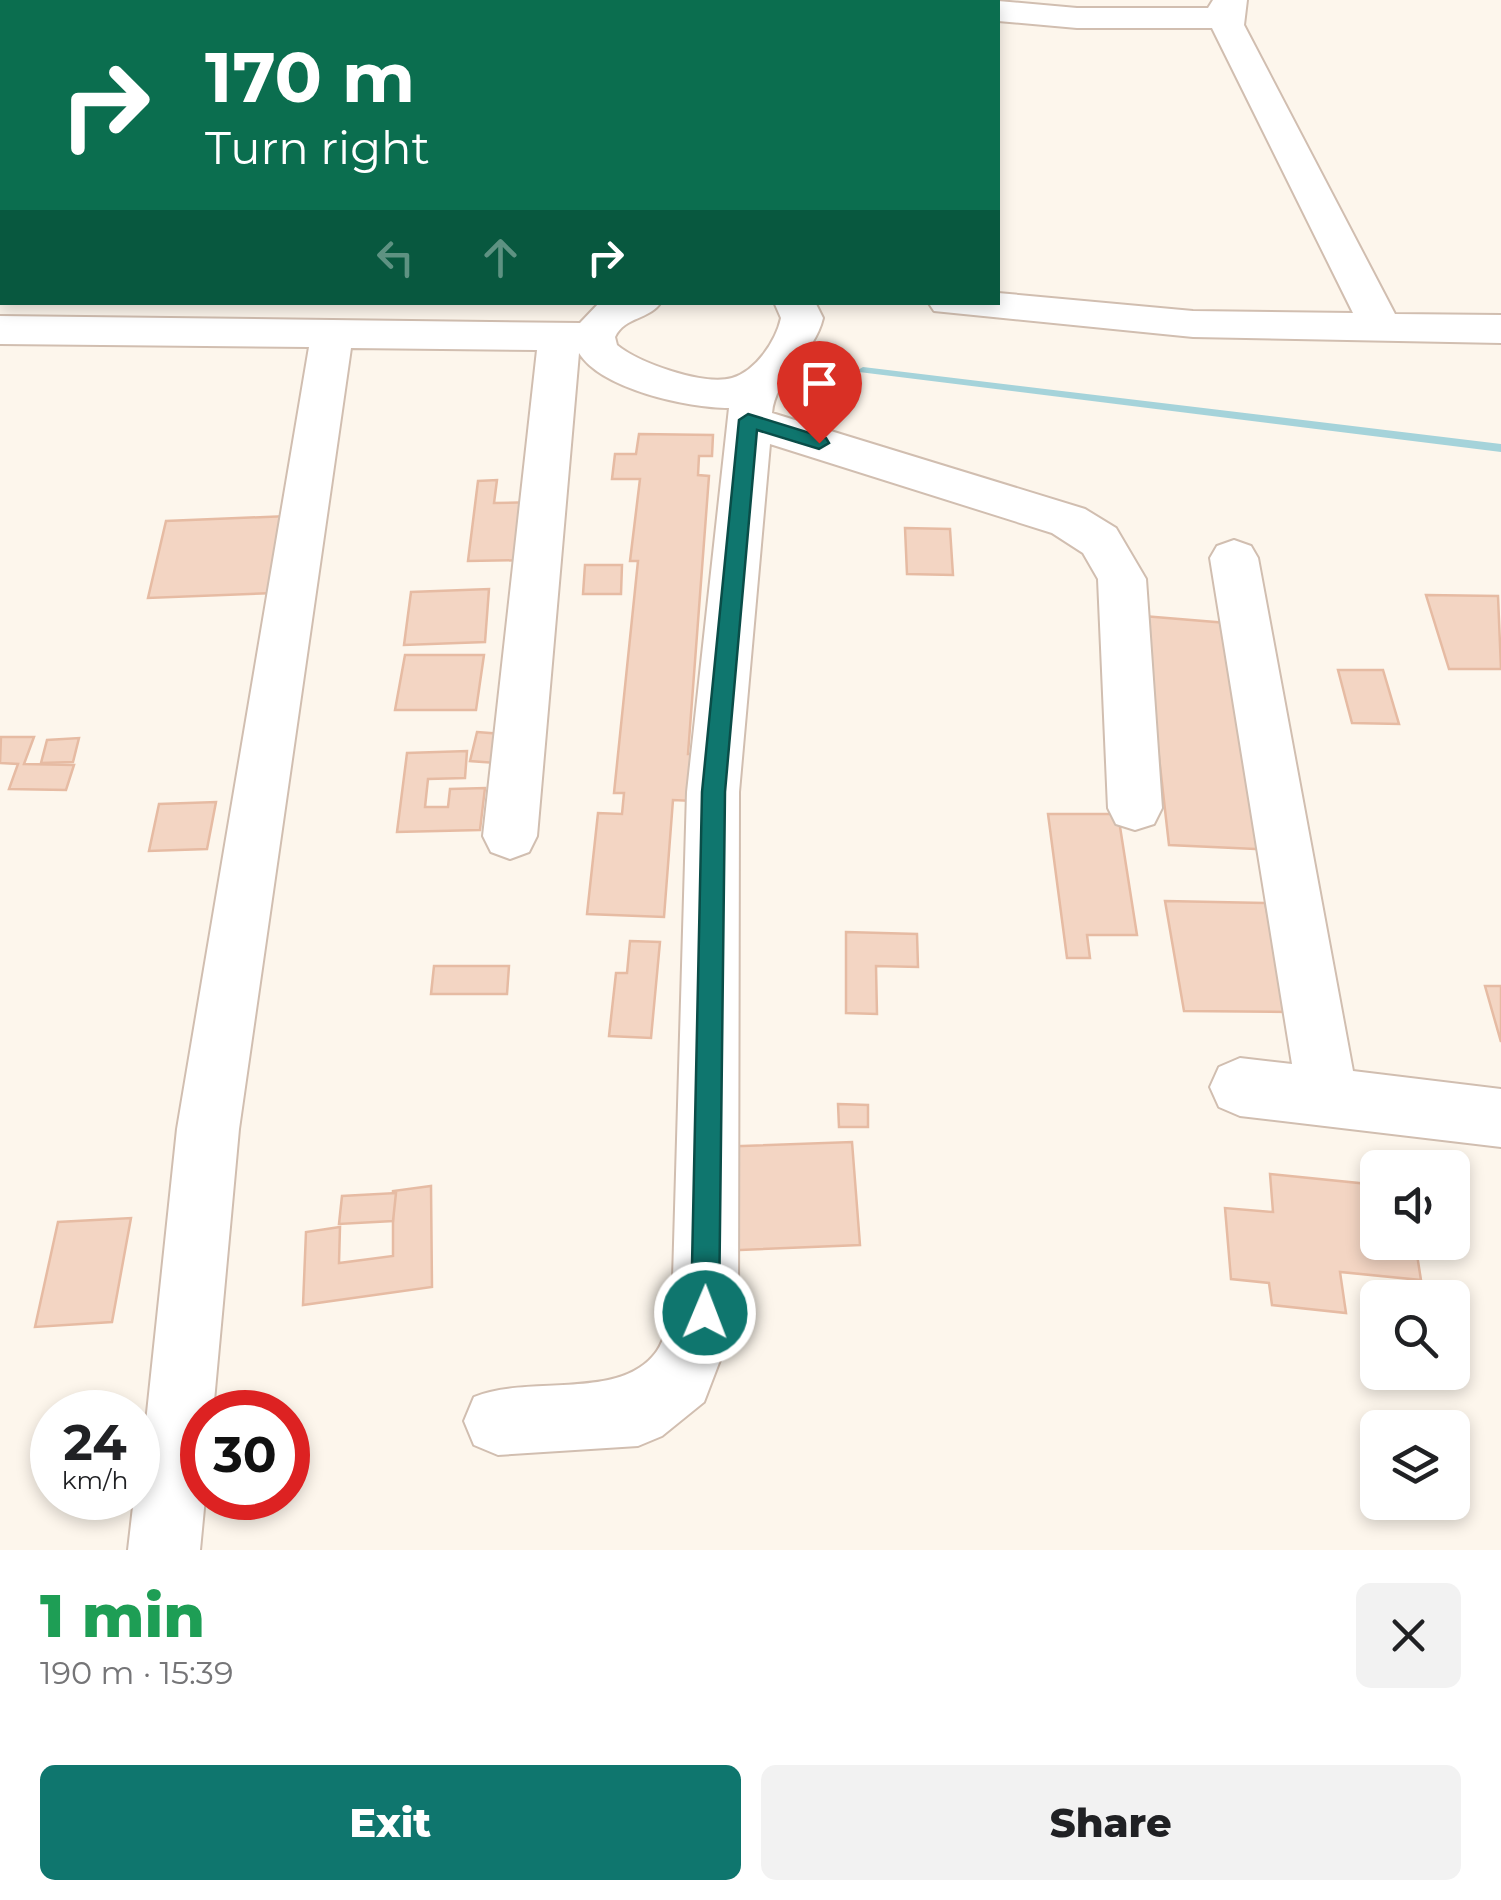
<!DOCTYPE html>
<meta charset="utf-8">
<style>
body{margin:0;font-family:Montserrat,sans-serif;background:#f2f2f2;color:#202124;height:100vh;display:flex;flex-direction:column;font-size:38px;white-space:nowrap}
*{box-sizing:border-box;margin:0}
p{font-size:32px;color:#757577}
.icon{flex:none;width:55px;height:55px;fill:none;stroke:currentColor;stroke-width:2;stroke-linecap:round;stroke-linejoin:round}
.map{position:relative;height:1550px;overflow:hidden}
.panel{display:flex;flex-direction:column;background:#fff;flex:1}
.panel>*{flex:none}
.top-card{position:absolute;left:0px;top:0px;width:1000px;height:305px;box-shadow:0 5px 15px #0003;background:#0b6e4f;color:#fff;overflow:hidden}
.buttons{position:absolute;left:1360px;top:1150px;display:grid;gap:20px}
.buttons a{display:grid;place-items:center;width:110px;height:110px;border-radius:15px;background:#fff;box-shadow:0 5px 15px #0003;font-size:50px}
.speed{position:absolute;left:30px;top:1390px;display:flex;gap:20px;font-size:50px;font-weight:700;text-align:center}
.speed>*{display:grid;place-content:center;width:130px;height:130px;border-radius:50%;background:#fff;box-shadow:0 5px 15px #0003;line-height:1}
.speed small{font-size:25px;font-weight:400}
.speed .limit{border:15px solid #d22;background:#fff;color:#111}
.pin{position:absolute;display:grid;place-items:center;width:85px;height:85px;color:#fff;margin:-102px -42px;border-radius:50% 50% 50% 0;rotate:-45deg;box-shadow:0 0 10px #0007}
.pin .icon{rotate:45deg}
.me{position:absolute;width:110px;margin:-55px;rotate:1deg;stroke-linejoin:round;filter:drop-shadow(0 0 8px #0008)}
.turn{display:flex;align-items:center;gap:35px;height:210px;padding:0 40px;font-size:45px}
.turn .icon{width:130px;height:130px;stroke-width:2.5}
.turn b{display:block;font-size:70px;line-height:85px}
.lanes{display:flex;align-items:center;height:95px;padding:0 40px;background:#0003;justify-content:center;gap:50px;direction:ltr}
.lanes .off{opacity:.35}
.round{display:grid;place-items:center;flex:none;width:105px;height:105px;border-radius:15px;background:#f2f2f2}
.overview{display:flex;align-items:center;justify-content:space-between;height:170px;padding:0 40px}
h1{font-size:60px;font-weight:800;line-height:75px;color:#1e9e55}
.action{display:flex;gap:20px;margin-top:auto;padding:20px 40px}
.action a{flex:1;height:115px;border-radius:15px;background:#0f766e;color:#fff;font-size:40px;font-weight:800;line-height:115px;text-align:center}
.action a+a{background:#f2f2f2;color:#202124}
.map>svg:first-child{display:block}
</style>
<div class="map">
<svg width="1501" height="1550" viewBox="0 0 1501 1550">
<rect width="100%" height="100%" fill="#fdf6ec"/>
<g fill="none" stroke-linecap="round" stroke-linejoin="round">
<!-- stream -->
<g fill="#a5d3da" fill-rule="evenodd">
<rect x="0" y="217" width="2" height="6"/>
<polygon points="863,367 1501,444 1501,452 859,372 858,370"/>
</g>
</g>
<!-- building -->
<g fill="#f3d5c3" stroke="#e6bba3" stroke-width="2.5">
<polygon points="639,434 713,435 712,456 699,456 698,475 709,476 688,754 697,754 693,801 673,800 664,917 587,914 598,813 622,814 624,793 614,793 638,561 630,561 640,479 612,479 615,454 636,454"/>
<polygon points="497,480 494,503 539,502 534,560 468,561 478,481"/>
<polygon points="288,516 275,593 148,598 166,521"/>
<polygon points="905,528 950,529 953,575 907,574"/>
<polygon points="585,565 622,565 621,594 583,594"/>
<polygon points="489,589 485,642 404,645 411,592"/>
<polygon points="1426,595 1498,596 1501,669 1449,669"/>
<polygon points="1143,616 1239,624 1277,850 1169,845"/>
<polygon points="405,655 484,655 476,710 395,710"/>
<polygon points="1338,670 1383,670 1399,724 1352,723"/>
<polygon points="477,732 502,734 496,763 470,761"/>
<polygon points="1,737 34,737 24,764 74,765 66,790 9,789 18,764 0,763"/>
<polygon points="79,738 73,762 41,763 47,740"/>
<polygon points="467,751 465,778 428,779 425,807 448,807 450,789 485,788 480,830 397,832 407,753"/>
<polygon points="216,802 207,849 149,851 159,804"/>
<polygon points="1048,814 1118,814 1137,935 1087,935 1090,958 1067,958"/>
<polygon points="1165,901 1265,903 1288,1012 1184,1011"/>
<polygon points="846,932 917,934 918,967 876,966 877,1014 846,1013"/>
<polygon points="630,941 660,942 651,1038 609,1036 616,973 627,973"/>
<polygon points="434,966 509,966 507,994 431,994"/>
<polygon points="1485,986 1501,986 1501,1042"/>
<polygon points="838,1104 868,1105 868,1127 839,1127"/>
<polygon points="852,1142 860,1245 717,1251 714,1147"/>
<polygon points="1270,1174 1378,1185 1378,1242 1415,1242 1421,1280 1340,1272 1346,1313 1272,1305 1269,1283 1231,1279 1225,1208 1273,1212"/>
<polygon points="431,1186 432,1287 303,1305 306,1232 340,1227 339,1263 393,1256 393,1191"/>
<polygon points="396,1193 393,1221 339,1224 342,1196"/>
<polygon points="131,1218 112,1322 35,1327 58,1222"/>
</g>
<g fill="none" stroke-linecap="round" stroke-linejoin="round">
<!-- minor casing -->
<g stroke="#d1beb0" stroke-width="4">
<g id="minor">
<polygon points="1213,0 1247,0 1244,25 1395,314 1501,315 1501,343 1193,337 934,311 928,302 998,302 998,293 1193,311 1353,313 1212,28 1077,28 998,21 998,2 992,2 998,1 1077,8 1208,8"/>
<path d="M 600,302 L 661,302 C 650,320 625,316 615,337 L 617,345 C 639,363 703,386 732,378 C 756,371 776,341 781,318 L 774,302 L 815,302 L 823,318 C 814,356 775,377 772,413 L 1085,509 L 1116,528 L 1146,579 L 1162,808 L 1154,824 L 1135,830 L 1116,824 L 1108,808 L 1098,579 L 1083,553 L 1052,533 L 770,444 L 739,792 L 738,1313 L 704,1402 L 662,1436 L 638,1446 L 498,1455 L 474,1445 L 464,1421 L 474,1397 C 527,1375 615,1400 653,1356 C 663,1346 667,1326 672,1313 L 687,792 L 729,408 C 688,408 601,389 579,353 L 537,836 L 529,852 L 510,859 L 491,852 L 483,836 L 537,350 L 351,348 L 239,1129 L 213,1412 L 202,1412 L 205,1498 L 200,1550 L 128,1550 L 134,1498 L 138,1498 L 177,1129 L 309,347 L 0,344 L 0,316 L 580,323 Z"/>
<polygon points="1234,540 1251,546 1258,558 1353,1071 1501,1089 1501,1147 1240,1116 1219,1107 1210,1087 1219,1067 1240,1058 1292,1064 1210,558 1217,546"/>
</g>
</g>
<!-- minor -->
<use href="#minor" fill="#fff" fill-rule="evenodd"/>
</g>
<!-- route -->
<polygon fill="#0f766e" stroke="#0a4d48" stroke-width="2.5" points="748,414 826,438 829,443 819,449 757,430 725,792 719,1313 715,1323 705,1327 695,1323 691,1313 702,792 739,420"/>
</svg>
<div class="buttons">
<a><svg class="icon" aria-label="sound" viewBox="0 0 24 24"><path d="M4 9h4l5-4v14l-5-4H4zM17 9q2 3 0 6"/></svg></a>
<a><svg class="icon" aria-label="search" viewBox="0 0 24 24"><circle cx="10" cy="10" r="6"/><path d="M15 15l6 6"/></svg></a>
<a><svg class="icon" aria-label="layers" viewBox="0 0 24 24"><path d="M12 4l9 5-9 5-9-5zM3 14l9 5 9-5"/></svg></a>
</div>
<div class="speed"><div>24<small>km/h</small></div><div class="limit">30</div></div>
<div class="pin" style="left:819px;top:443px;background:#d93025"><svg class="icon" aria-label="arrive" viewBox="0 0 24 24"><path d="M6 21V4h12l-3 4 3 4H6"/></svg></div>
<svg class="me" style="left:705px;top:1313px" viewBox="-20 -20 40 40"><circle r="17" fill="#0f766e" stroke="#fff" stroke-width="3"/><path d="M0-11L8 9 0 5-8 9z" fill="#fff"/></svg>
<div class="top-card">
<div class="turn"><svg class="icon" aria-label="right" viewBox="0 0 24 24"><path d="M7 20v-9h11M14 6l5 5-5 5"/></svg><div><b>170 m</b>Turn right</div></div>
<div class="lanes"><svg class="icon off" aria-label="left" viewBox="0 0 24 24"><path d="M17 20v-9H6M10 6l-5 5 5 5"/></svg><svg class="icon off" aria-label="ahead" viewBox="0 0 24 24"><path d="M12 20V5M6 11l6-6 6 6"/></svg><svg class="icon" aria-label="right" viewBox="0 0 24 24"><path d="M7 20v-9h11M14 6l5 5-5 5"/></svg></div>
</div>
</div>
<section class="panel">
<div class="overview"><div><h1>1 min</h1><p>190 m · 15:39</p></div><a class="round"><svg class="icon" aria-label="close" viewBox="0 0 24 24"><path d="M6 6l12 12M18 6L6 18"/></svg></a></div>
<div class="action"><a>Exit</a><a>Share</a></div>
</section>
